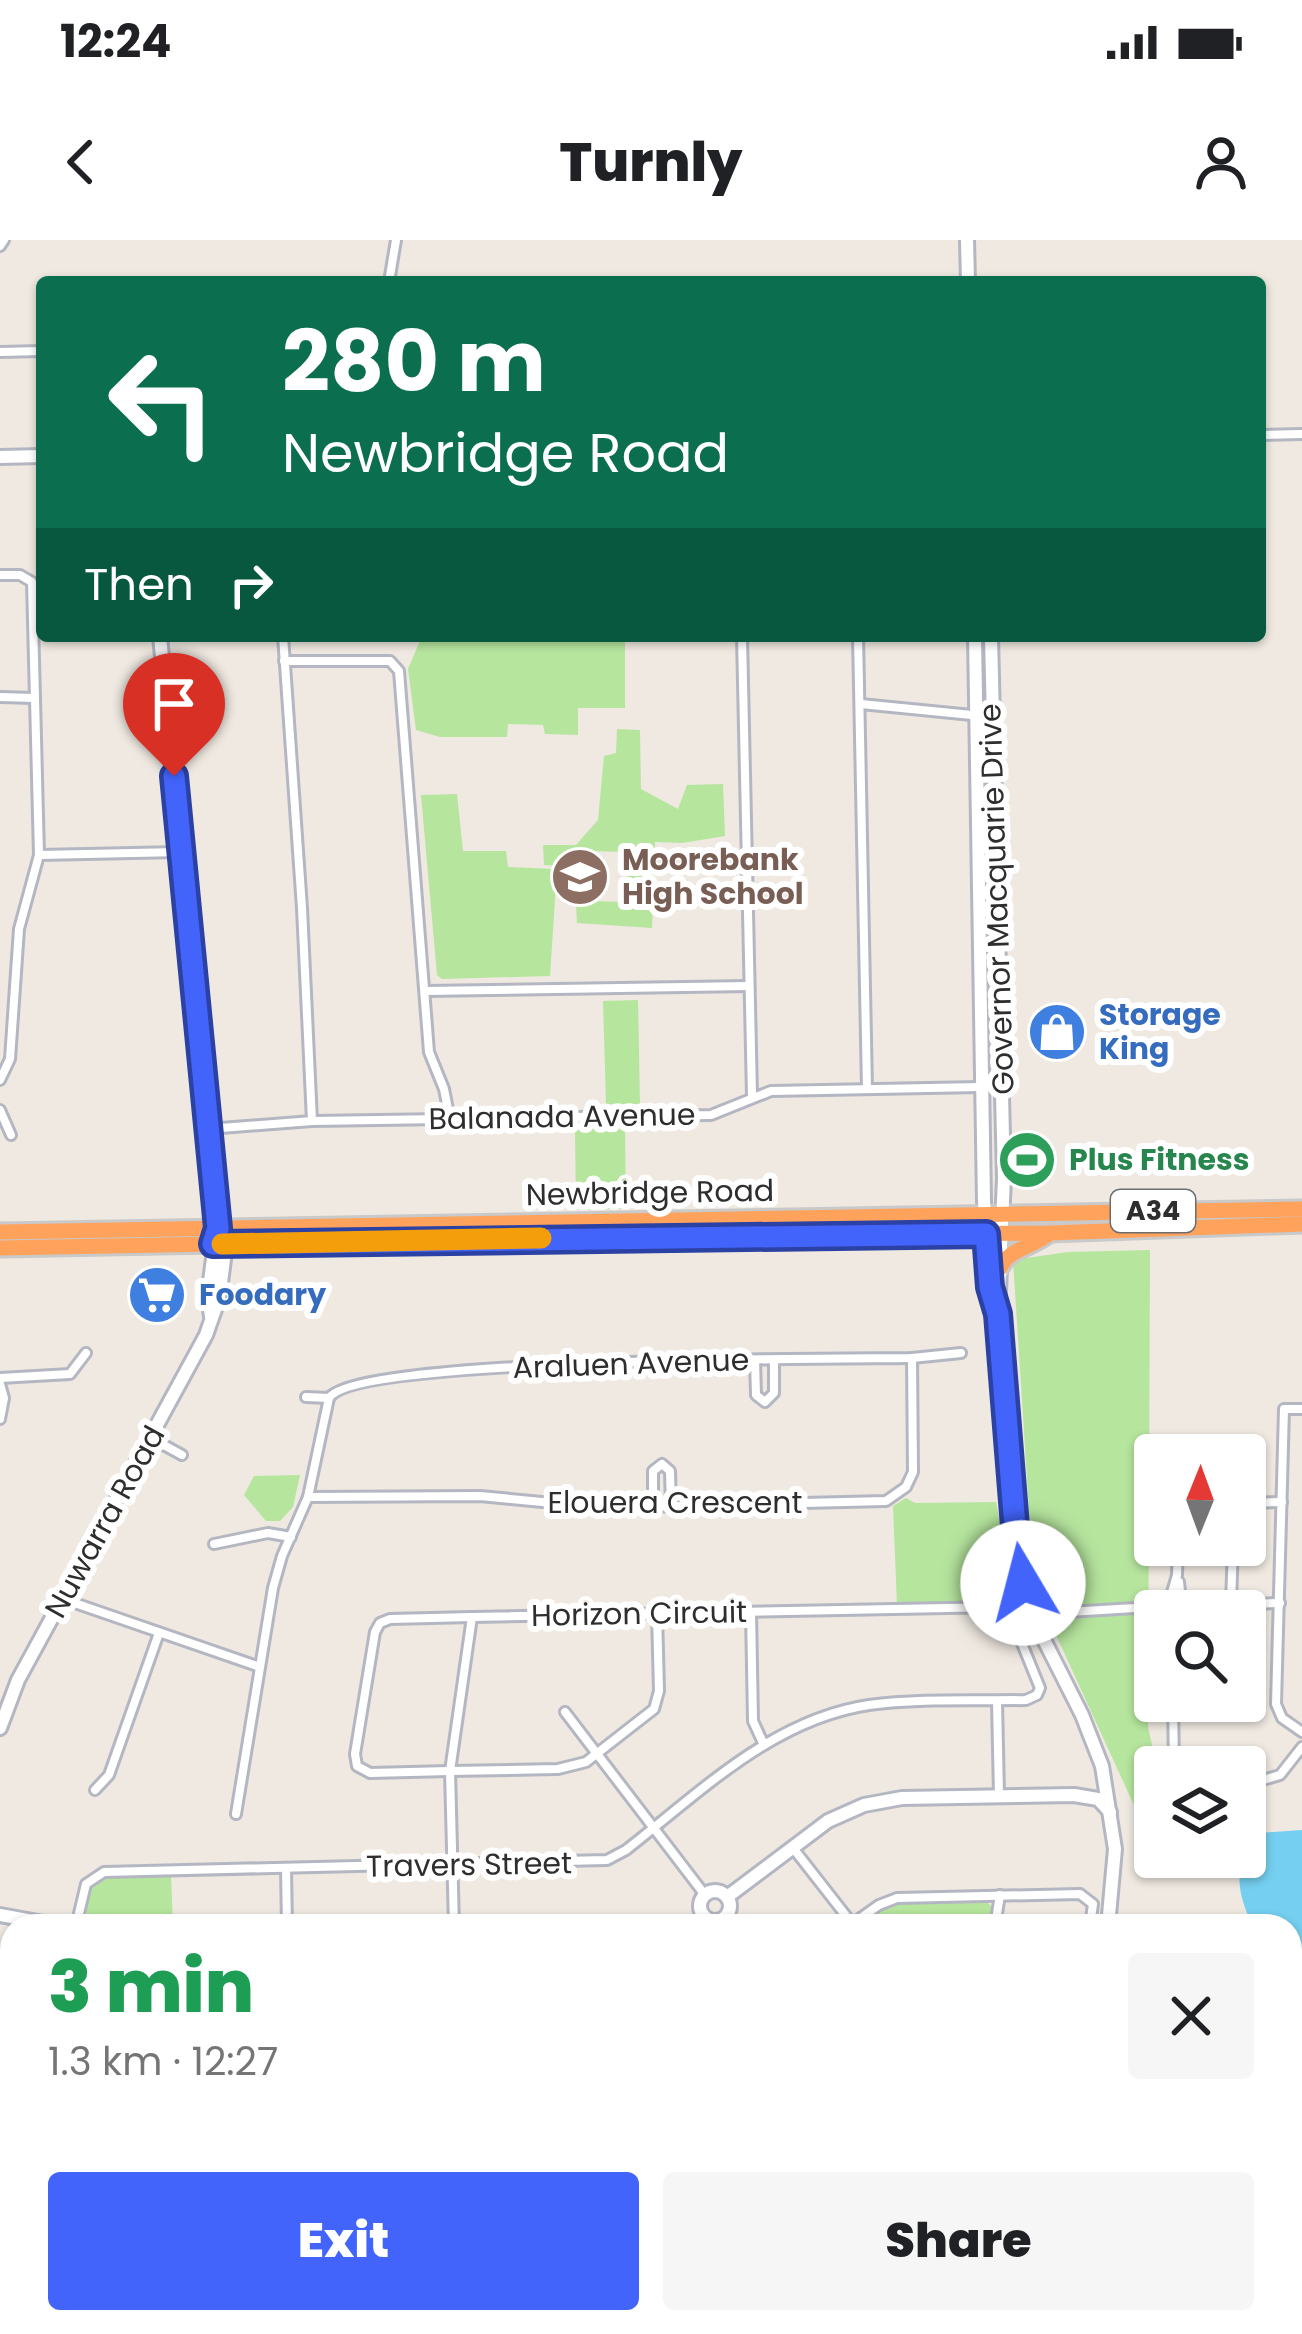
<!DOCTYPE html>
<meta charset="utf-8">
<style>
body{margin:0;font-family:Poppins,sans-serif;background:#f6f6f6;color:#202124;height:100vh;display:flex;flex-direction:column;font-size:45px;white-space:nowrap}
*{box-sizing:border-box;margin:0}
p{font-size:39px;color:#757577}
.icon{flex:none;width:66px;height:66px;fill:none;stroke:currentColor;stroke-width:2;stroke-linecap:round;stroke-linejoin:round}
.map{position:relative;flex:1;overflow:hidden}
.details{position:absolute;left:0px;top:1674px;width:1302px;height:420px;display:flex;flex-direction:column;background:#fff;border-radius:36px 36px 0 0;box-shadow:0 3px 9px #0004}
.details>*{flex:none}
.guide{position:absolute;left:36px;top:36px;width:1230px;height:366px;border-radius:12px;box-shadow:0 3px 9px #0004;background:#0b6e4f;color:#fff;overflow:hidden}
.needle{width:78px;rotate:1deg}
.tools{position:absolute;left:1134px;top:1194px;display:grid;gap:24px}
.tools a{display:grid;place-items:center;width:132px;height:132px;border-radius:12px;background:#fff;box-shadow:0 3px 9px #0004;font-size:60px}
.pin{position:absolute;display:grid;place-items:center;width:102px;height:102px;color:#fff;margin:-123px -51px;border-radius:50% 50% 50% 0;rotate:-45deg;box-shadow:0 0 12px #0007}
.pin .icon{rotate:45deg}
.me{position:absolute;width:132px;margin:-66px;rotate:352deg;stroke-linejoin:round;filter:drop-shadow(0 0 9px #0008)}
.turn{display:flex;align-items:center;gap:42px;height:252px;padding:0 48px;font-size:54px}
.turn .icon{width:156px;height:156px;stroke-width:2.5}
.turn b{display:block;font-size:84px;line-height:102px}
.then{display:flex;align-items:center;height:114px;padding:0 48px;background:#0003;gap:24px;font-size:45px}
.round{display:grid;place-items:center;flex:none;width:126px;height:126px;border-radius:12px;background:#f6f6f6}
.head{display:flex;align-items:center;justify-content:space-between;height:204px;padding:0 48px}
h1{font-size:72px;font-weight:800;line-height:90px;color:#1e9e55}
.action{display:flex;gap:24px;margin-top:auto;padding:24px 48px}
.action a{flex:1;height:138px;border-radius:12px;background:#4264fb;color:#fff;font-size:48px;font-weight:800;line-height:138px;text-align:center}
.action a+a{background:#f6f6f6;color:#202124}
.status{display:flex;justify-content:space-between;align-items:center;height:84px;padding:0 60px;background:#fff;direction:ltr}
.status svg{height:33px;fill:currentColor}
header{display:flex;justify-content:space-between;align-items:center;height:156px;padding:0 48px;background:#fff;font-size:54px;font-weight:800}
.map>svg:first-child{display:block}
</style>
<div class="status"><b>12:24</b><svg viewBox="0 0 49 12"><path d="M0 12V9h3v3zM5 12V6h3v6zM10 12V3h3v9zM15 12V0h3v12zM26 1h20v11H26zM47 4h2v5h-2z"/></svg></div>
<header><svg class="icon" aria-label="back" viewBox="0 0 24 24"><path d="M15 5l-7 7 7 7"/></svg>Turnly<svg class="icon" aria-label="person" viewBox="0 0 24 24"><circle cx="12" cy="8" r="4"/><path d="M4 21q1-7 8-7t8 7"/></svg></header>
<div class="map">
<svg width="1302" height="2094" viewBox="0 0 1302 2094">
<rect width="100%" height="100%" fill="#efe9e1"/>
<!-- green -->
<g fill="#b6e59e" fill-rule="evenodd">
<polygon points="422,396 625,396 625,468 578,468 578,495 545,494 543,485 508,484 507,497 440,497 416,490 408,429"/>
<path d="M 617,489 L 640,490 L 641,549 L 678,569 L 687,545 L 723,544 L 725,596 L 682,603 L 655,602 L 652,688 L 577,683 L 574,627 L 544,625 L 543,605 L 576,605 L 598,580 L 604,516 L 616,513 ZM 591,611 L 628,612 L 626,662 L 590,661 Z"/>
<polygon points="457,554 463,611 506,611 508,627 557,629 550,736 442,739 437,735 421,555"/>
<polygon points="638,760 640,864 606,864 603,761"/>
<polygon points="625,888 626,969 576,970 575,890"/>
<polygon points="1150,1010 1148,1487 1157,1527 1155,1611 1034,1347 1013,1020 1068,1012"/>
<polygon points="300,1235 293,1267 280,1281 266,1281 244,1255 254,1236"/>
<polygon points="906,1258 915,1263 996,1262 1016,1370 999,1363 897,1365 893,1266"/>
<polygon points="171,1635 173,1686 95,1686 86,1680 88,1653 100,1638"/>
<path d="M 984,1660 L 994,1668 L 989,1686 L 864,1686 C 885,1650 947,1661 984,1660 Z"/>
<polygon points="767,2082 1259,2082 1244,2094 751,2094"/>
</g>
<!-- water -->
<g fill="#75cff0">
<path d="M 1302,1590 L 1302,1732 L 1290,1734 L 1290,1686 L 1253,1686 C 1236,1651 1232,1625 1259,1593 Z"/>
<polygon points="1290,1751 1302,1752 1302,1922 1290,1921"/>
</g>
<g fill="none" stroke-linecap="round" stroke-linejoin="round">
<!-- street casing -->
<g stroke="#b4b7c1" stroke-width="14">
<g id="street">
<polyline points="0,6 4,0"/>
<polyline points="389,42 396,0"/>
<polyline points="0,112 42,111"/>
<polyline points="1260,195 1302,194"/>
<polyline points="0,335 20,335 32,342 39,615 19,689 10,819 0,840"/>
<polyline points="283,396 302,668 312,881"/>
<polyline points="742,396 752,856"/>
<polyline points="858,396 867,849"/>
<polyline points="284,421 390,421 399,431 429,812 444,849 450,879"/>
<polyline points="0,457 34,458"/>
<polyline points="861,464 992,477"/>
<polyline points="39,615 180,612"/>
<polyline points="425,751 749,746"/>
<polyline points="0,870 11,895"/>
<polyline points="208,889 312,881 711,875 771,851 981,847"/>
<polyline points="755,1120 756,1155 765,1162 774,1153 774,1120"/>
<polyline points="0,1138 70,1134 86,1113"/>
<polyline points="0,1144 4,1158 0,1179"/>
<path d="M 306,1157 L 329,1158 C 355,1117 837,1119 912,1118 L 961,1113"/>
<polyline points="1302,1169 1284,1169 1276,1464 1282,1478 1302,1492"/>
<polyline points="151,1198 182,1215"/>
<polyline points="308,1257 480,1256 605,1268 886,1261 906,1247 913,1232 912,1118"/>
<polyline points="1245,1263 1282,1262"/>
<polyline points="653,1267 653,1231 662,1224 670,1231 671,1267"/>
<polyline points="214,1304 268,1293 291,1297"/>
<polyline points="1179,1342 1182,1370"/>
<polyline points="63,1359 260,1427"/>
<polyline points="1231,1364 1233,1305"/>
<polyline points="1225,1365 1280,1363"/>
<polyline points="1168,1366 1177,1335 1178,1305"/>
<polyline points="751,1372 753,1481 764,1505"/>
<polyline points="1034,1377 1052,1373 1168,1366"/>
<polyline points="997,1461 999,1555"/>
<polyline points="1173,1461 1174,1527"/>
<polyline points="565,1472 705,1655"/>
<polyline points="1245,1545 1280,1535 1302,1507"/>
<polyline points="95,1550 109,1535 159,1393"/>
<polyline points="236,1574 273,1348 282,1316 308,1257 329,1158"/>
<polyline points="793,1608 854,1686"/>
<polyline points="286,1628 287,1686"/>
<polyline points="724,1678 731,1686"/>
<polyline points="852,1684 879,1665 897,1658 1080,1654 1093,1664 1090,1686"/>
<path d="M 76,1686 L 86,1644 L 104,1632 L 607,1620 L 626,1610 C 699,1553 773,1479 869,1465 C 920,1458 974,1461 1026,1460 L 1037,1455 L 1040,1448 L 1010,1374 L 1000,1367 L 472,1377 L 390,1379 L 380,1383 L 375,1392 L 355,1514 L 357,1526 L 370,1533 L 450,1531 L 558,1529 L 586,1522 L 654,1469 L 659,1451 L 657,1373"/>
<polyline points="454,1686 450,1531 472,1377"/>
<polyline points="995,1686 1000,1655"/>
<polyline points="88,2082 143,2094"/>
<polyline points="218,2082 219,2094"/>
<polyline points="536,2082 573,2094"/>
<polyline points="1,2094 1,2040 12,1987"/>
<polyline points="357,2094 359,2082"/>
<polyline points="639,2094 651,2082"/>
</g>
</g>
<!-- secondary casing -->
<g stroke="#b4b7c1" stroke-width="18">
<g id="secondary">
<polyline points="967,0 968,42"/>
<polyline points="0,217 42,216"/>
<polyline points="975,396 984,961 990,1047 996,1067"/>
<polyline points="991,396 1004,938 998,1074 1016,1299 1033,1378 1082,1475 1102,1526 1115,1609 1108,1686"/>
<polyline points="211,1076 208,1057 216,995"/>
<polyline points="0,1488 18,1440 206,1095 219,1058 226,1004 215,970 160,396"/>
<circle cx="715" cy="1666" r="15"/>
<polyline points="727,1657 828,1581 864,1565 902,1558 1074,1555 1098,1559 1110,1572"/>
<polyline points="0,1675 60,1686"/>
<polyline points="722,2094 741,2082"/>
</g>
</g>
<!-- highway casing -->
<g stroke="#c9c9c9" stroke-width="21">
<g id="highway">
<polyline points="0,992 1302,969"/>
<polyline points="0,1008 646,996 1050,993 1302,984"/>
<path d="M 1000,1028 C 1010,1007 1033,1008 1050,993"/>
</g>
</g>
<!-- street -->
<use href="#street" stroke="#fff" stroke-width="8"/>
<!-- secondary -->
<use href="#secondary" stroke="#fff" stroke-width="12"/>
<!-- highway -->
<use href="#highway" stroke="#ffa35c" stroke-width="15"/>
</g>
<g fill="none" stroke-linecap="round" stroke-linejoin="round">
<!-- route casing -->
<g stroke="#2b41a3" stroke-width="30">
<polyline id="route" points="174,536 218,988 213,1004 986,994 990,1047 998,1074 1016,1299 1023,1343"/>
</g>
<!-- route -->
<use href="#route" stroke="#4264fb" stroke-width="21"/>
<!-- slow -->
<polyline stroke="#f59e0b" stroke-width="21" points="222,1004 541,998"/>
</g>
<!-- icons -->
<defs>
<g id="school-disc" transform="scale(3)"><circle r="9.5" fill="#8d6e63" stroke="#fff"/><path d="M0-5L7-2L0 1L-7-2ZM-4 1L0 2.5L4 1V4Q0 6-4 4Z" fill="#fff"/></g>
<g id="shop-disc" transform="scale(3)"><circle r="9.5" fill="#3f7fe0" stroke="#fff"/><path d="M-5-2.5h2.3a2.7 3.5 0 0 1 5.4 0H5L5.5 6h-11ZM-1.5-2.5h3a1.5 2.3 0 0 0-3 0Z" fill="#fff"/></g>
<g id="stadium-disc" transform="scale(3)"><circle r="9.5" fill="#2e9e5b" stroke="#fff"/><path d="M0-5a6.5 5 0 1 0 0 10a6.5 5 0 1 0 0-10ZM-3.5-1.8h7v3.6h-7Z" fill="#fff"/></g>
<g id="supermarket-disc" transform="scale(3)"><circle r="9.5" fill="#3f7fe0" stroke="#fff"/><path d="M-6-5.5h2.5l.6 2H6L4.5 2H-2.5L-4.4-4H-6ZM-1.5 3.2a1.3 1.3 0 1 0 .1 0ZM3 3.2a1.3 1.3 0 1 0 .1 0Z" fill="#fff"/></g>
</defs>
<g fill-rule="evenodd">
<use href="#school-disc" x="580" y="637"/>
<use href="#shop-disc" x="1057" y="792"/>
<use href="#stadium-disc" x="1027" y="920"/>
<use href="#supermarket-disc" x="157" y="1055"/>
</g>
<g text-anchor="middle" stroke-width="12" stroke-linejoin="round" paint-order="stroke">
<!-- shield labels -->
<rect fill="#fff" stroke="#6d6d6d" stroke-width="3" x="1111" y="950" width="84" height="42" rx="9"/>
<g font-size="27" font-weight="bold" fill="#2e2e2e">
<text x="1153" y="980">A34</text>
</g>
<!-- education labels -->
<g font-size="30" font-weight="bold" fill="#785e54" stroke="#fff" text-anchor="start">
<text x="622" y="630">Moorebank<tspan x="622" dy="34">High School</tspan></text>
</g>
<!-- street labels -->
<g font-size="30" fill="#2e2e2e" stroke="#fff">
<text transform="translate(997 659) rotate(-92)" y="10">Governor Macquarie Drive</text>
<text transform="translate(562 877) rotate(-1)" y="10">Balanada Avenue</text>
<text transform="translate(650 953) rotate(-1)" y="10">Newbridge Road</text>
<text transform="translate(631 1124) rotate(-2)" y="10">Araluen Avenue</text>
<text x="675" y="1273">Elouera Crescent</text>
<text transform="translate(105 1282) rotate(-61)" y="10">Nuwarra Road</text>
<text transform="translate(639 1374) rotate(-1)" y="10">Horizon Circuit</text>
<text transform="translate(469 1625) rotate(-1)" y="10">Travers Street</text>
</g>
<!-- shop labels -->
<g font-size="30" font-weight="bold" fill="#366cbe" stroke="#fff" text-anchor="start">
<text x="1099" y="785">Storage<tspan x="1099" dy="34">King</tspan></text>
<text x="199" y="1065">Foodary</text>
</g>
<!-- leisure labels -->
<g font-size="30" font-weight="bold" fill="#27864d" stroke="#fff" text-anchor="start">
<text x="1069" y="930">Plus Fitness</text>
</g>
</g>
</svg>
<div class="tools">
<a><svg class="needle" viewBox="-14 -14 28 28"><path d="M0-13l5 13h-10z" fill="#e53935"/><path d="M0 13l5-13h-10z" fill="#757577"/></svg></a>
<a><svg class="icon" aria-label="search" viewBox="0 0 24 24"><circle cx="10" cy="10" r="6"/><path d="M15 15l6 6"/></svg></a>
<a><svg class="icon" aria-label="layers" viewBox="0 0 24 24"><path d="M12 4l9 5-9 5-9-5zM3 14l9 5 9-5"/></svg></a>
</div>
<div class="pin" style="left:174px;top:536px;background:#d93025"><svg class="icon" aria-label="arrive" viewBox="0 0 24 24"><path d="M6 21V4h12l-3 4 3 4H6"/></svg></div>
<svg class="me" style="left:1023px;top:1343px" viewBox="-20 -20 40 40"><circle r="19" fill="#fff"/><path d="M0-13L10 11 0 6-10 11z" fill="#4264fb"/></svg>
<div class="guide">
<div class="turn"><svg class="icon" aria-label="left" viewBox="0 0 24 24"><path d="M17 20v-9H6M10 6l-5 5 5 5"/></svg><div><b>280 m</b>Newbridge Road</div></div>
<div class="then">Then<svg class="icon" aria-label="right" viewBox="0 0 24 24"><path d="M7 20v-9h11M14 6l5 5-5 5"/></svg></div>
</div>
<section class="details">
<div class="head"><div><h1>3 min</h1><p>1.3 km · 12:27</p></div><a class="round"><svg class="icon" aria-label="close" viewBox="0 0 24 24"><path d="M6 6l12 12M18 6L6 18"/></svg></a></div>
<div class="action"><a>Exit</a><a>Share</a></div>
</section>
</div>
